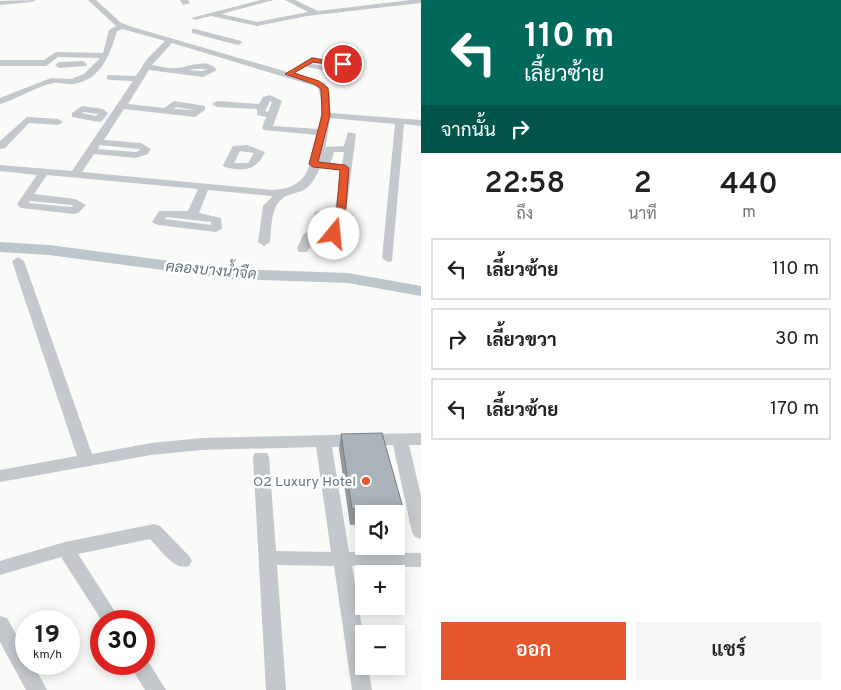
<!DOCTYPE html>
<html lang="th">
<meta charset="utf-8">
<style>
body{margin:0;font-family:Overpass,Sarabun,sans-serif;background:#f6f6f6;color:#202124;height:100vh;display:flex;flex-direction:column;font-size:19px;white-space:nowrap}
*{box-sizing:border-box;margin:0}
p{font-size:16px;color:#757577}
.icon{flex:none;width:28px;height:28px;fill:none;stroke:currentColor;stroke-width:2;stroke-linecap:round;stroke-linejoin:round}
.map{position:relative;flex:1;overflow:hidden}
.drawer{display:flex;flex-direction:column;background:#fff;width:420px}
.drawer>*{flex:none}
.top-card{background:#00695c;color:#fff;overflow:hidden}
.controls{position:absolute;left:355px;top:505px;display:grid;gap:10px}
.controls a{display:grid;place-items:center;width:50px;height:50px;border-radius:0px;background:#fff;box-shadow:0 2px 12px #0003;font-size:25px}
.speed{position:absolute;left:15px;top:610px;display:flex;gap:10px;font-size:25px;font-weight:700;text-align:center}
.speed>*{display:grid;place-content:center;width:65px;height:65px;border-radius:50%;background:#fff;box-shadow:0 2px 12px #0003;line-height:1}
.speed small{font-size:12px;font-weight:400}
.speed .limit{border:8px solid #d22;background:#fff;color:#111}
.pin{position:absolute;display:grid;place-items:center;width:42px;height:42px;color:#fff;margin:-21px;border:2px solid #fff;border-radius:50%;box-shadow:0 1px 5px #0007}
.me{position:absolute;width:55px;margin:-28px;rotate:17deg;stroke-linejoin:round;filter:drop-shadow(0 0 4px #0008)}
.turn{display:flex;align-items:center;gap:18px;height:105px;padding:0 20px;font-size:22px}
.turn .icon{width:65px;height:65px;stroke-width:2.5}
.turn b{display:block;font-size:35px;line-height:42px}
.then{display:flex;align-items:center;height:48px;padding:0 20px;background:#0003;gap:10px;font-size:19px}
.eta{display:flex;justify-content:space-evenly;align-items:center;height:85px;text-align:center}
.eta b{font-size:30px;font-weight:600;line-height:35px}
.button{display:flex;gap:10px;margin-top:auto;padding:10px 20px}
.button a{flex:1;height:58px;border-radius:0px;background:#e4572e;color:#fff;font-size:20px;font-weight:600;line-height:58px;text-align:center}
.button a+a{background:#f6f6f6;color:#202124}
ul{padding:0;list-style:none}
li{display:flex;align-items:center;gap:15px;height:62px;margin:0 10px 8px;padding:0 10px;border:2px solid #e0e0e0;border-radius:0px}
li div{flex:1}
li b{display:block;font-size:19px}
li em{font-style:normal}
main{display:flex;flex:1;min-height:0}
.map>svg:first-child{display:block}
</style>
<main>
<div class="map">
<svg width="421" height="690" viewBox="0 0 421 690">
<rect width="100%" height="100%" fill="#fafaf8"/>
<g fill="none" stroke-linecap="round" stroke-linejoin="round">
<!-- river -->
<polygon fill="#bbc7cb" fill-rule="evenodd" points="0,242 49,245 231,269 348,273 421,286 421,296 348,283 231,279 49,255 0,252"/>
<!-- minor -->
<g fill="#c3c8cc" fill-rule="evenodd">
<polygon points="36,0 32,2 0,5 0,1"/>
<path d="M 88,0 L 96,0 L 120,22 L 129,26 L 325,83 L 330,93 L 330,113 L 421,120 L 421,126 L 404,124 L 392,261 L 388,262 L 382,258 L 395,124 L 330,118 C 327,139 324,169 310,185 C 304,192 297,192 289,195 C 270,201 272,226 270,242 L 264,246 L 258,242 L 263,206 L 273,196 L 208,190 L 199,213 L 221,218 L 222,229 L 216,232 L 158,225 L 152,222 L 159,211 L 188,211 L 198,189 L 47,175 L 34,194 L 75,199 L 86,205 L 78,213 L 74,214 L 21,208 L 17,204 L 37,175 L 0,171 L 0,165 L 72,171 L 133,81 L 110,80 L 107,79 L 107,75 L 136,76 L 147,59 L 165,41 L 122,29 L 117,31 C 110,55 101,80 73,84 C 67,85 60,82 54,83 C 36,86 18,99 0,104 L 0,98 L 51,78 L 71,79 L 84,74 L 100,58 L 58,57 L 46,66 L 0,66 L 0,60 L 44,60 L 56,52 L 103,53 L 109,30 L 116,26 ZM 172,43 L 318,87 L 322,104 L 319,129 L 273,126 L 282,101 L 270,95 L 263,97 L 259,104 L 217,101 L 212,104 L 217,107 L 257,109 L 257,115 L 266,117 L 262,128 L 264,130 L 318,135 C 310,165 309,189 272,190 L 82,172 L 94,154 L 136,158 L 148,154 L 151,149 L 141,143 L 104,140 L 124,109 L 195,117 L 205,110 L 205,106 L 174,101 L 164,108 L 128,104 L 149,70 L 203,77 L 217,70 C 207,57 189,67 176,68 C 168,69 159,66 152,65 ZM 195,69 L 207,69 L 202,71 L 188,70 ZM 270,101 L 272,102 L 268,112 L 265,111 ZM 176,107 L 194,110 L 174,109 ZM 100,145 L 139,149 L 140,150 L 136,152 L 98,149 ZM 30,201 L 72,205 L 73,206 L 71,207 L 29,203 ZM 167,217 L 211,222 L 211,225 L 165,219 Z"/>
<polygon points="180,0 188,0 190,3 183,5"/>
<polygon points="261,0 274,0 221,14 257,22 308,12 285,0 295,0 318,11 411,0 421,0 421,3 307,16 257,26 211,16 195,20 191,18"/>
<polygon points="195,29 241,41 242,43 238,45 192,33 192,29"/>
<path d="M 312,57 L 352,64 L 356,67 L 345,75 L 299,65 ZM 313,63 L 345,68 L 311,64 Z"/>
<polygon points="83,61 87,64 86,66 59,68 55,65 59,62"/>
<path d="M 82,106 L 103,109 L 108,113 L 102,121 L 99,122 L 72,117 L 72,113 ZM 84,112 L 98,114 L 96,116 L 82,113 Z"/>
<polygon points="27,117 58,119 63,122 58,125 29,123 5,148 0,149 0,141"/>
<path d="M 348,132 L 356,134 L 346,213 L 341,230 L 351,241 L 352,247 L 346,251 L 342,250 L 335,237 L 317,235 L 307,252 L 299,252 L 297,249 L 303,235 L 311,229 L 315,212 L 335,209 L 344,152 L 334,152 L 329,168 L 321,168 L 320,166 L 326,147 L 344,146 ZM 326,215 L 334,216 L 329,231 L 322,229 L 324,216 Z"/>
<path d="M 247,145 L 265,152 C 256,171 244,172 224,167 L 223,165 L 233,146 ZM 240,151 L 254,153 L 248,163 L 234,163 Z"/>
<polygon points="18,257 24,261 92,454 151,443 202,438 421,433 421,445 409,445 421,496 421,539 415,537 412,532 393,445 332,447 349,552 421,553 421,567 352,566 364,640 364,666 368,666 372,690 352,690 334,566 277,565 286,690 266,690 253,457 255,453 267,453 269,457 276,551 331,552 316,447 202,450 151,455 0,482 0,470 77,456 12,261"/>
<path d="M 154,524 L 160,526 L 189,556 L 192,561 L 189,566 C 174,571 160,549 150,539 L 78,554 L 121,621 L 102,621 L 61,557 L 0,575 L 0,561 L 65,542 Z"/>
<polygon points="0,616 7,618 26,652 26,664 33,664 47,690 26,690 0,642"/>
<polygon points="144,657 146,658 166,690 145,690 129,664 144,664"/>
</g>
</g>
<!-- wall -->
<polygon fill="#929a9f" points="341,434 403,508 400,523 396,523 396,514 364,514 364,524 350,525 339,449"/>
<!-- building -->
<polygon fill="#aab3b9" stroke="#777d82" points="382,433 403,508 352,509 341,434"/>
<!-- route -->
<polygon fill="#e4572e" stroke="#94391e" points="312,58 346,64 343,66 313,62 294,73 319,81 328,88 330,115 318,162 345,165 349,168 346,206 339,234 334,237 329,234 337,206 340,170 313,167 309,164 322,115 321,89 314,84 285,74"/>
<!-- markers -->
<circle fill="#e4572e" stroke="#fff" stroke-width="2" cx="366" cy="481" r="5"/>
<g text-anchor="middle" stroke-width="5" stroke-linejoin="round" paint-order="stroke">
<!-- poi labels -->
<g font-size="14" fill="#657683" stroke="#fff" text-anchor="end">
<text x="356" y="486">O2 Luxury Hotel</text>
</g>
<!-- water labels -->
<g font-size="15" font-style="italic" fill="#60757c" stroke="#fff">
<text transform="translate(211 270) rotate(5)" y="5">คลองบางน้ำจืด</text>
</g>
</g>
</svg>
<div class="controls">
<a><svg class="icon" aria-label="sound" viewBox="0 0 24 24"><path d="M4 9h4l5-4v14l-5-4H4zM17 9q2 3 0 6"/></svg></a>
<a>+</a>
<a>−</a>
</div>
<div class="speed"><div>19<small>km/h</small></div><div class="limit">30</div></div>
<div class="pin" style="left:343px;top:64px;background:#d93025"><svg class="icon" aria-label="arrive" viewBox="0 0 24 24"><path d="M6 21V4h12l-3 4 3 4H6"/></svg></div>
<svg class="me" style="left:334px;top:234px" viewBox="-20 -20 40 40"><circle r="19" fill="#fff"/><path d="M0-13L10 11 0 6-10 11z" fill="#e4572e"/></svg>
</div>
<section class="drawer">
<div class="top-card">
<div class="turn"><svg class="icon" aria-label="left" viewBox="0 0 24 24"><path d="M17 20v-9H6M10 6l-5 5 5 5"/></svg><div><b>110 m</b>เลี้ยวซ้าย</div></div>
<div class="then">จากนั้น<svg class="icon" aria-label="right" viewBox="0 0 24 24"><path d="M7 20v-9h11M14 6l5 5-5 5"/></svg></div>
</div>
<div class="eta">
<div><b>22:58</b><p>ถึง</p></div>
<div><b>2</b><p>นาที</p></div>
<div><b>440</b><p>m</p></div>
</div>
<ul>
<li><svg class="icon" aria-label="left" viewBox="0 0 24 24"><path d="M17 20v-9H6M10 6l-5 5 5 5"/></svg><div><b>เลี้ยวซ้าย</b></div><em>110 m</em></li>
<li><svg class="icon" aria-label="right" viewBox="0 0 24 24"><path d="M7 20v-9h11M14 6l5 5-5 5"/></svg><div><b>เลี้ยวขวา</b></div><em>30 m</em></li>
<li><svg class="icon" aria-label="left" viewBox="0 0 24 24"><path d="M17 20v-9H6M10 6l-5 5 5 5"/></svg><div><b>เลี้ยวซ้าย</b></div><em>170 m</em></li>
</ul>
<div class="button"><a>ออก</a><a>แชร์</a></div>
</section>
</main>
